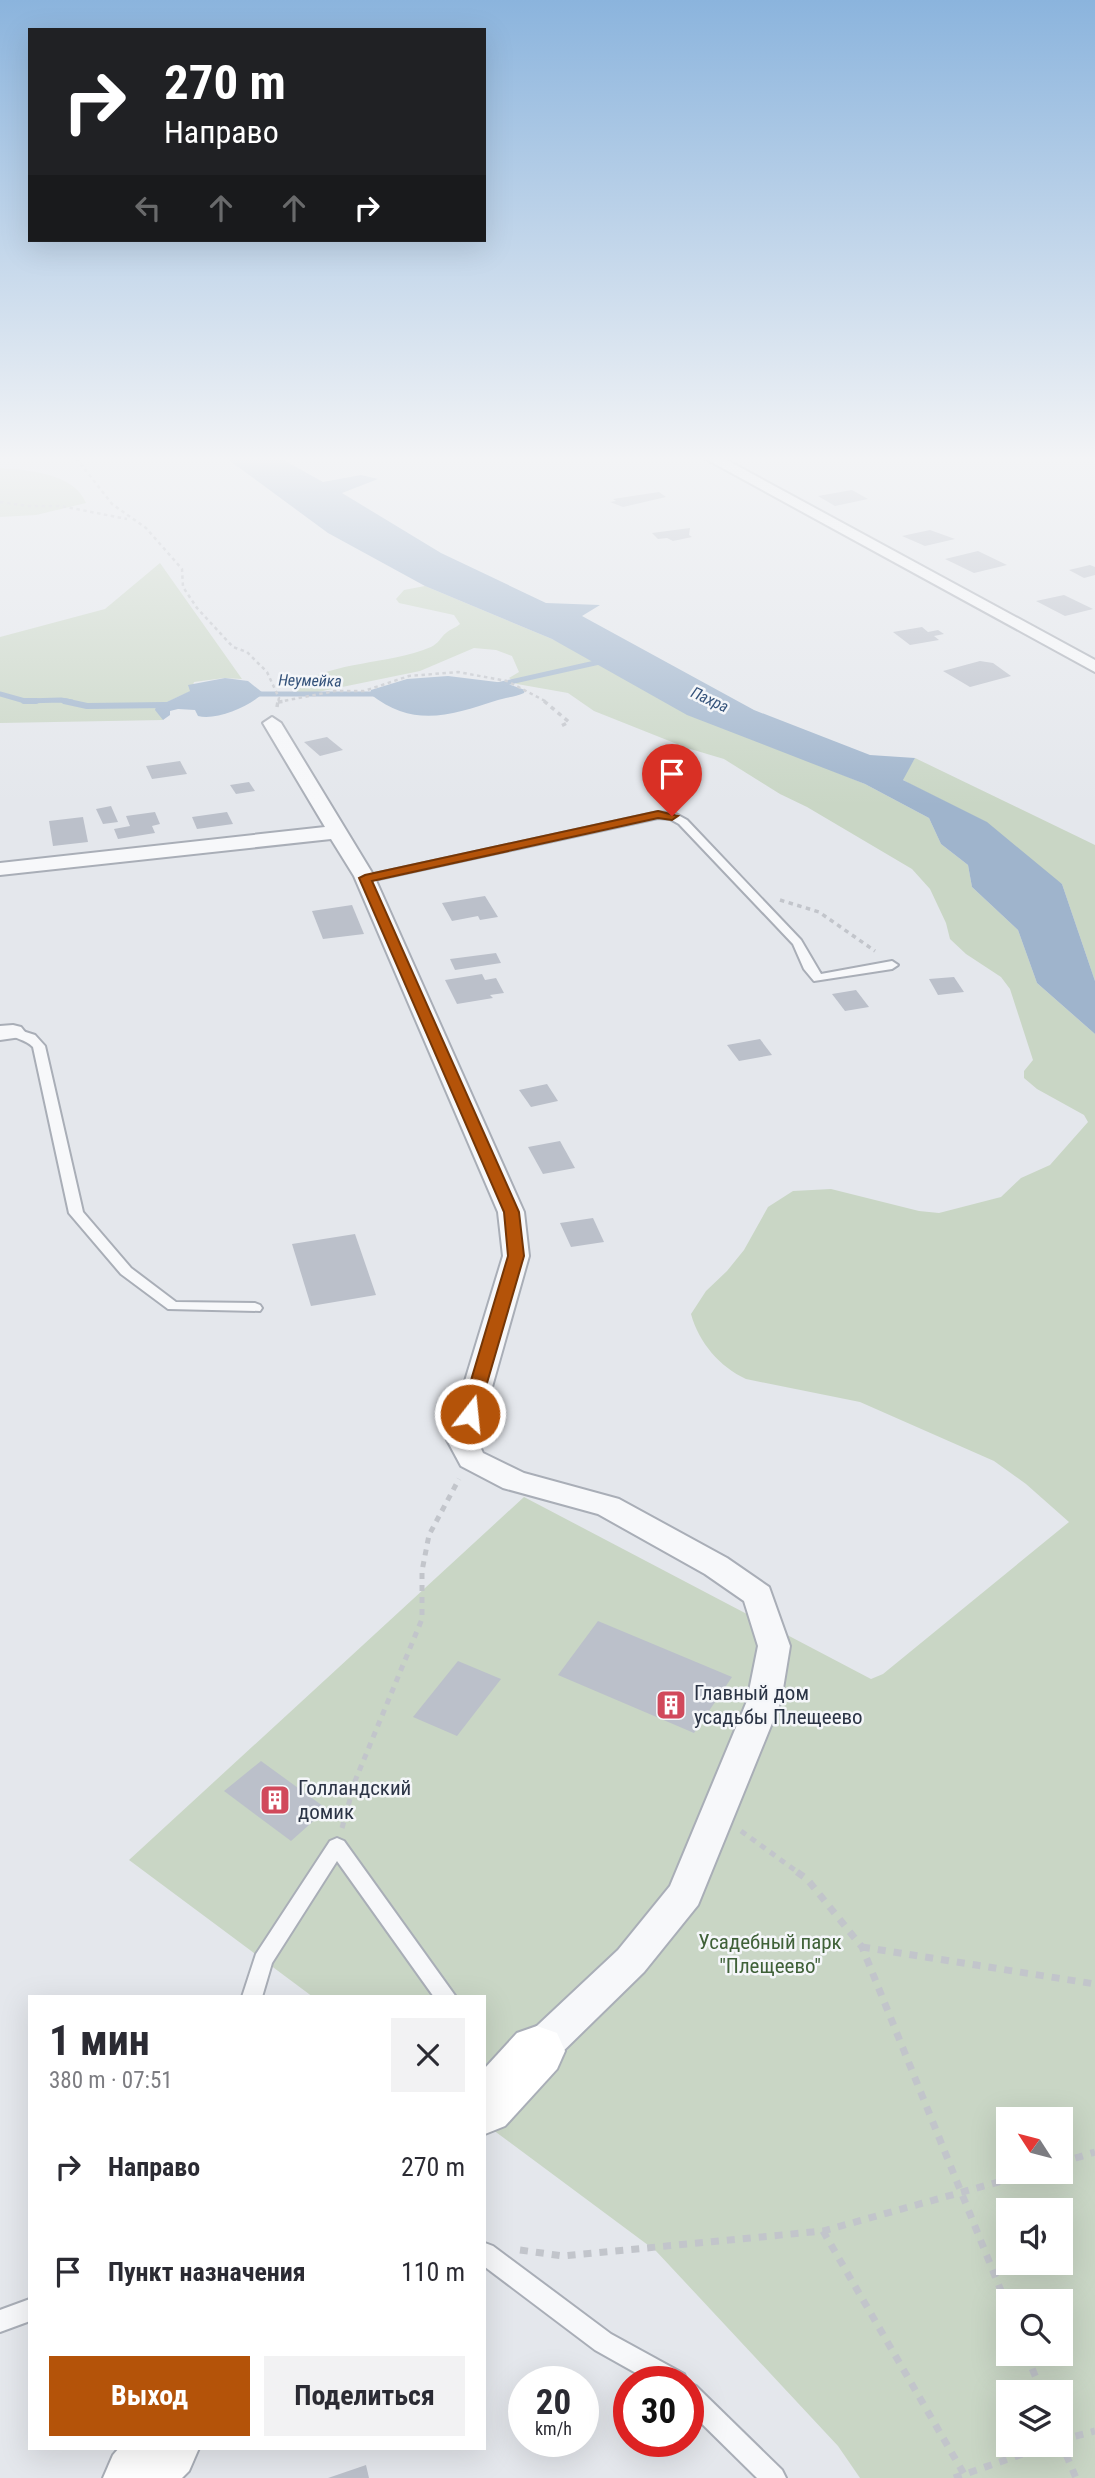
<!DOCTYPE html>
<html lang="ru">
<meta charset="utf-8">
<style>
body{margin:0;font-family:"Roboto Condensed",sans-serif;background:#f2f2f3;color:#2b2b33;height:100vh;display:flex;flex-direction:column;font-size:26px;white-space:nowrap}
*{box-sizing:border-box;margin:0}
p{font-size:23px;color:#7c7c81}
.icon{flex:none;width:38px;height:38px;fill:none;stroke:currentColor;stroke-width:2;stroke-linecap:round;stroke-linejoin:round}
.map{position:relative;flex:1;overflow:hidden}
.details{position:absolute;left:28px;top:1995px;width:458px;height:455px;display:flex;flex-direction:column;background:#fff;border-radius:0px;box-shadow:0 7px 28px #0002}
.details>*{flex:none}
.top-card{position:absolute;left:28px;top:28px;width:458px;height:214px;border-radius:0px;box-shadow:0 7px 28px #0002;background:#202124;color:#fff;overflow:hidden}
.needle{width:46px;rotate:306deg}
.controls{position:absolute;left:996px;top:2107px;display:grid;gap:14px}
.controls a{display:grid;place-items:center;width:77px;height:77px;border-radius:0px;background:#fff;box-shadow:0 7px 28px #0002;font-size:35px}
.speed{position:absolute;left:508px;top:2366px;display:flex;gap:14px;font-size:35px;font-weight:700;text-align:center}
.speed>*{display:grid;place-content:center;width:91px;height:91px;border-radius:50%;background:#fff;box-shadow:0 7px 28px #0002;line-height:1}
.speed small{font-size:18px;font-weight:400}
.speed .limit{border:10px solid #d22;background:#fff;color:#111}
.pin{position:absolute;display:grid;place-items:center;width:60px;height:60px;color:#fff;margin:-72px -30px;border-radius:50% 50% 50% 0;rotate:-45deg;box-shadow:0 0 7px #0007}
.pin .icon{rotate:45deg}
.me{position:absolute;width:77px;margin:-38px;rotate:16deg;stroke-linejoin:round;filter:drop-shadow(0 0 5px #0008)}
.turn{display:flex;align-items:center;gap:24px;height:147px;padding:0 21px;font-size:32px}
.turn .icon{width:91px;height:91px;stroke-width:2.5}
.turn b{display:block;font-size:49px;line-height:60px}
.lanes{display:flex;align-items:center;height:66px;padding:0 21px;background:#0003;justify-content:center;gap:35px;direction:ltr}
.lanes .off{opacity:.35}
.round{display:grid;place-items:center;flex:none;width:74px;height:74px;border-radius:0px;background:#f2f2f3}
.head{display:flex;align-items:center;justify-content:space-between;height:119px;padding:0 21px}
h1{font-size:42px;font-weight:700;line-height:52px}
.button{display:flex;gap:14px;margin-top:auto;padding:14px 21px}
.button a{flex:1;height:80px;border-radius:0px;background:#b45309;color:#fff;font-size:28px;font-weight:700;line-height:80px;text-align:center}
.button a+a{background:#f2f2f3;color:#2b2b33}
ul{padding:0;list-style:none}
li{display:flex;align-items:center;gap:21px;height:105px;padding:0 21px}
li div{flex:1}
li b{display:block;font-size:26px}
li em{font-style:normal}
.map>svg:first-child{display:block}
</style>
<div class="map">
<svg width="1095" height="2478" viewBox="0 0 1095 2478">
<rect width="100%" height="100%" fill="#e4e7ec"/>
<!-- green -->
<g fill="#c9d6c5" fill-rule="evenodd">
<path d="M 0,468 C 28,470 74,473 86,503 L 36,515 L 0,517 Z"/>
<polygon points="160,563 242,679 224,678 194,682 191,691 156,707 163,720 0,723 0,637 105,609"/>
<path d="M 425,586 L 552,639 L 787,752 L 865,784 L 929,818 L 941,844 L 968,865 L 972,887 L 1018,930 L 1037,983 L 1095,1034 L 1095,2478 L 860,2478 L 838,2446 L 656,2251 L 485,2124 L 485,1997 L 313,1997 L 129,1860 L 524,1497 L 871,1679 L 883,1674 L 1069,1522 L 1026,1484 L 994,1461 L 860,1402 L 746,1379 C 720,1367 699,1343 691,1314 L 706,1291 L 727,1271 L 744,1250 L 768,1207 L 793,1191 L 831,1189 L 919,1211 L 939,1213 L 1001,1197 L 1021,1178 L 1050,1165 L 1088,1122 L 1084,1115 L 1037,1089 L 1024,1078 L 1024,1071 L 1033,1060 L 1010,989 L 1001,977 L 966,954 L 950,939 L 946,923 L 930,889 L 912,869 L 807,807 L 780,794 L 724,759 L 687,748 L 594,711 L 568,693 L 517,684 L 509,678 L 519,672 L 512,656 L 496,650 L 474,648 L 420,671 L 308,694 L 297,692 L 295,687 C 337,659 386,666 431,647 C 439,643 440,638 446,633 C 450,629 456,628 460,624 L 454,615 L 399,603 L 396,599 L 404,590 ZM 1008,2119 L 1060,2119 L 1060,2172 L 1008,2172 ZM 1008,2210 L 1060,2210 L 1060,2263 L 1008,2263 ZM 1008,2301 L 1060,2301 L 1060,2354 L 1008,2354 ZM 1008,2392 L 1060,2392 L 1060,2445 L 1008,2445 Z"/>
<polygon points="915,758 1095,845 1095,981 1062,884 902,779"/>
</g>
<!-- water -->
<g fill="#9fb4cc">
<polygon points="226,458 280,458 323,482 361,475 378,479 342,493 441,553 546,603 600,605 582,616 754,710 870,755 915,758 903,780 987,822 1062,884 1095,981 1095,1034 1037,983 1018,930 972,887 968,865 941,844 929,818 865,784 687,715 552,639 425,586 328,533"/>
<path d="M 448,676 L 505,683 L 525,690 L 524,693 C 516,697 507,697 498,700 C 449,716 414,728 370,694 L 371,690 L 407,679 Z"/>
<path d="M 225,678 L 248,681 L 263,693 C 251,706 216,721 198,716 L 195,710 L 178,709 L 170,711 L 170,715 L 163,720 L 155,710 L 156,707 L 190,691 L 188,685 Z"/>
</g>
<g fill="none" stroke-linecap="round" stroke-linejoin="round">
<!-- stream-far1 -->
<g stroke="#9fb4cc" stroke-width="5">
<polyline points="497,685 604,661"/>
<polyline points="0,694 25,701 61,700 72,702"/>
<polyline points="256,694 379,694"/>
</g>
<!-- stream -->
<g stroke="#9fb4cc" stroke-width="6">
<polyline points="24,701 36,701"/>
<polyline points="64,701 87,706 166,705"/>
</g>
</g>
<!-- building -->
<g fill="#bbc0ca">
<polygon points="852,490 868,499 835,506 818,496"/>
<polygon points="659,492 666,497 623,507 610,502 616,501 613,499"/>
<polygon points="690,528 689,535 692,537 673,541 667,538 658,539 652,533"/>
<polygon points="930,530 955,539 925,546 902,536"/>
<polygon points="978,551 1007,565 974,573 945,559"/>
<polygon points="1090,565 1095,567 1095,575 1084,578 1069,570"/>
<polygon points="1064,595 1093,609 1065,616 1036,601"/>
<polygon points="922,627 928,632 938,630 944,634 934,636 939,640 910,645 893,632"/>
<polygon points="980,661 993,663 1011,676 970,687 943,671"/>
<polygon points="327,737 343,750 320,756 304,742"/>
<polygon points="180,761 187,774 152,779 146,766"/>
<polygon points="249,782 255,791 236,794 230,785"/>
<polygon points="111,806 118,822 103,824 96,809"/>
<polygon points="155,812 160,824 152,826 155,833 118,839 114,829 130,826 126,816"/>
<polygon points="227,812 233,824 197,829 192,817"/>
<polygon points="83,817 88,842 53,846 49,821"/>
<polygon points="485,896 498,917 480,920 478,916 452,921 442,903"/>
<polygon points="352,905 364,934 323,939 312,911"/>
<polygon points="496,953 501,963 455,970 450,959"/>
<polygon points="482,974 485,980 496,978 504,993 490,995 493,998 457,1004 445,980"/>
<polygon points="954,977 964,992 938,995 929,979"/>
<polygon points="856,990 869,1007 845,1011 832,994"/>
<polygon points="760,1039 772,1055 739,1061 727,1045"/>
<polygon points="547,1084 558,1101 531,1107 519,1090"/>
<polygon points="560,1141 575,1168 543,1174 528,1147"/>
<polygon points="593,1218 604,1242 571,1247 560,1223"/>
<polygon points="355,1234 376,1295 311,1306 292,1244"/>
<polygon points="598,1621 732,1677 694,1733 558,1675"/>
<polygon points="458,1661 501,1679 457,1736 413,1717"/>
<polygon points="261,1761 327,1809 291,1841 224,1791"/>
<polygon points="366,2465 369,2478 328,2478"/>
</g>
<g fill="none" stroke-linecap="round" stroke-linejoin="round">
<!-- lane casing -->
<g stroke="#a9aeb7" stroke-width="4">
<g id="lane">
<polygon points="658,812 676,814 687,820 801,940 821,974 892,961 898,965 892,969 814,981 804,969 793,944 679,824 670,819 658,818 365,882 359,879 365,876"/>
<path d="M 13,1028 L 35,1035 L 45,1046 L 83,1212 L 131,1268 L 176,1302 L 255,1303 L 260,1305 L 262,1308 L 260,1311 L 168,1309 L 121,1274 L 69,1213 L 33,1047 C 25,1039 14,1039 7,1032 L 9,1029 Z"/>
<polygon points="337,1838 344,1841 456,1997 434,1997 337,1861 272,1963 262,1997 242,1997 256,1954 330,1841"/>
<polygon points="485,2243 493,2246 611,2334 684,2374 688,2382 652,2382 595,2350 485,2267"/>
<polygon points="30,2299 30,2321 0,2332 0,2310"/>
<polygon points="688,2382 696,2386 782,2470 786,2478 757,2478 688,2410"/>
</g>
</g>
<!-- street casing -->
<g stroke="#a9aeb7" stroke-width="4">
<g id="street">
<polygon points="704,458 723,458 1095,660 1095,672"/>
<polygon points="272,717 281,723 374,876 524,1212 529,1256 477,1440 483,1453 524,1473 619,1499 727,1558 769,1587 790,1646 781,1701 698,1905 644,1972 551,2063 537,2068 523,2063 518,2051 523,2039 618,1950 670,1886 747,1701 758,1646 744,1601 705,1574 598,1514 503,1488 461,1466 447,1440 503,1256 498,1212 354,876 331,839 0,875 0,863 325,827 263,723"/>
<polygon points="13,1025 21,1027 25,1032 21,1037 0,1040 0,1026"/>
</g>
</g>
<!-- secondary casing -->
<g stroke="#a9aeb7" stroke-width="4">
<g id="secondary">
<polygon points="537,2026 557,2033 565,2051 557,2069 505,2126 485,2134 485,2068 517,2033"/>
<polygon points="119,2448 199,2448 189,2471 182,2478 103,2478 113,2455"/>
</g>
</g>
<!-- path-far3 -->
<g stroke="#c2c5cb" stroke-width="2.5" stroke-dasharray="3.5 3.5" stroke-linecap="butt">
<polyline points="76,458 112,504 146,528 182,569 183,587 197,608 233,647 247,652 267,672 279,698 278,702"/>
<polyline points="0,502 27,506 61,506 127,519"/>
<polyline points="278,702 335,691 364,691 409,676 458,672 507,681 547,702"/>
</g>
<!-- path-far2 -->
<g stroke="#c2c5cb" stroke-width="3.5" stroke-dasharray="4.5 4.5" stroke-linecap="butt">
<polyline points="544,701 569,722 561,726"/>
<polyline points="278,702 287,701"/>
<polyline points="277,707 278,701"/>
<polyline points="780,900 819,912 875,951"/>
</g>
<!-- path-far1 -->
<g stroke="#c2c5cb" stroke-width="5" stroke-dasharray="6 6" stroke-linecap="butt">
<polyline points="342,1828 355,1781 422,1619 422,1571 429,1535 459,1479"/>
<polyline points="741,1831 799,1873"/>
</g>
<!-- path -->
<g stroke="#c2c5cb" stroke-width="7" stroke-dasharray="8 8" stroke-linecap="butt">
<polyline points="797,1872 807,1879 862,1947 1008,2308"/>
<polyline points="862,1947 1095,1984"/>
<polyline points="1060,2163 1095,2152"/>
<polyline points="823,2231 964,2474"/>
<polyline points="520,2250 563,2256 823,2231 1034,2172"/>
<polyline points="1026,2354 1042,2392"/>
<polyline points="1060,2440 1076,2478"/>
<polyline points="1060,2440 1095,2431"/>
<polyline points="954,2478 1048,2445"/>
</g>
<!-- lane -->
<use href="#lane" fill="#f7f8fa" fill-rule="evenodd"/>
<!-- street -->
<use href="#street" fill="#f7f8fa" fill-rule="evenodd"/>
<!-- secondary -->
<use href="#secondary" fill="#fff" fill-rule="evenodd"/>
</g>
<!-- sky -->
<linearGradient id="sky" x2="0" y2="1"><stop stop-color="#8bb4dd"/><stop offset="0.57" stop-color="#f3f4f6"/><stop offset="1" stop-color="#f3f4f6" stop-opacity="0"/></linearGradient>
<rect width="1095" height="805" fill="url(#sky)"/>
<!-- route -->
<polygon fill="#b45309" stroke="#753606" stroke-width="2" points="658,811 678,816 672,820 658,818 372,881 519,1212 524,1256 478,1414 476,1418 463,1418 461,1414 508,1256 504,1212 359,878 365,875"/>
<!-- icons -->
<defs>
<g id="building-square" transform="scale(1.575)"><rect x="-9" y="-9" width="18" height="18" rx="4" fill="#d1495b" stroke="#f4f6f9"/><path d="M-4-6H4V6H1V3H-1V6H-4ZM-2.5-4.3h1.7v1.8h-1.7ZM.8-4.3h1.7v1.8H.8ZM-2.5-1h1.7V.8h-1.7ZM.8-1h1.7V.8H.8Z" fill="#fff"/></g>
</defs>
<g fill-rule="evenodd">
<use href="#building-square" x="671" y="1705"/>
<use href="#building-square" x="275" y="1800"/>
</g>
<g text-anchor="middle" stroke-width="5" stroke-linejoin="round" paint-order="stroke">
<!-- far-water labels -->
<g font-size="16" font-style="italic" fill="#34527a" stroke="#f4f6f9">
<text transform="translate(310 680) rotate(1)" y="6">Неумейка</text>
<text transform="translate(710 699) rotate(25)" y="6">Пахра</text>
</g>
<!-- near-poi labels -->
<g font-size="21" fill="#2b3445" stroke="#f4f6f9" text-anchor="start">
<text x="694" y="1700">Главный дом<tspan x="694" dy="24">усадьбы Плещеево</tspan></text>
<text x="298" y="1795">Голландский<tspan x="298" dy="24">домик</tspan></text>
</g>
<!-- near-park labels -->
<g font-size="21" fill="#3f6138" stroke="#f4f6f9">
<text x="770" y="1949">Усадебный парк<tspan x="770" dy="24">"Плещеево"</tspan></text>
</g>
</g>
</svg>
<div class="controls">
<a><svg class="needle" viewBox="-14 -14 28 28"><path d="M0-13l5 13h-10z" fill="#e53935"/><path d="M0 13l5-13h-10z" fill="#7c7c81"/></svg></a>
<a><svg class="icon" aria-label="sound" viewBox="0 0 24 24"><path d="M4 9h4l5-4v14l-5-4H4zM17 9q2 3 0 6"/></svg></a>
<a><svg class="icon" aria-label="search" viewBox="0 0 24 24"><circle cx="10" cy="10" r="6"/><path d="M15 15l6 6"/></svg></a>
<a><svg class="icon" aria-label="layers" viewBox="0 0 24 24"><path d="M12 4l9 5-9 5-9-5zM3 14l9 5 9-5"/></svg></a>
</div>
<div class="speed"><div>20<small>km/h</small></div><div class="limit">30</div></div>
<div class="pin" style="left:672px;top:816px;background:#d93025"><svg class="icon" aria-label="arrive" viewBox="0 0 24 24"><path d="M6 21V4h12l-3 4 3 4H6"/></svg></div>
<svg class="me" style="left:470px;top:1414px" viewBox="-20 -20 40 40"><circle r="17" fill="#b45309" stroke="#fff" stroke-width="3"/><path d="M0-11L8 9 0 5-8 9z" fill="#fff"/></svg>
<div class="top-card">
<div class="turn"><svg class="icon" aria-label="right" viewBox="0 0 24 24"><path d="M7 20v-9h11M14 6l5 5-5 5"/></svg><div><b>270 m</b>Направо</div></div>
<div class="lanes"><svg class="icon off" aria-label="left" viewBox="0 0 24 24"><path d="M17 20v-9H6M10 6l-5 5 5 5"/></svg><svg class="icon off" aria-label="ahead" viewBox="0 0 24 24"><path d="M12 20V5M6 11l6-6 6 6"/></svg><svg class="icon off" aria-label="ahead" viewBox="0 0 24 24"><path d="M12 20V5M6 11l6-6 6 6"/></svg><svg class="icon" aria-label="right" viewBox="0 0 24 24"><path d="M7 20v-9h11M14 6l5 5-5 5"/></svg></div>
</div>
<section class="details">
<div class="head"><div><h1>1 мин</h1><p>380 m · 07:51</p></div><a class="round"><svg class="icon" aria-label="close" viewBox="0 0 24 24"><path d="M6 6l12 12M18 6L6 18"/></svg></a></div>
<ul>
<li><svg class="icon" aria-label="right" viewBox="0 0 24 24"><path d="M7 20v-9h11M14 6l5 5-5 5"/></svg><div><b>Направо</b></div><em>270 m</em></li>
<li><svg class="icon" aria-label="arrive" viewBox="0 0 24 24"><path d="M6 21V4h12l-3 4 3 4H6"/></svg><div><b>Пункт назначения</b></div><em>110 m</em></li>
</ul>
<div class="button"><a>Выход</a><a>Поделиться</a></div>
</section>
</div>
